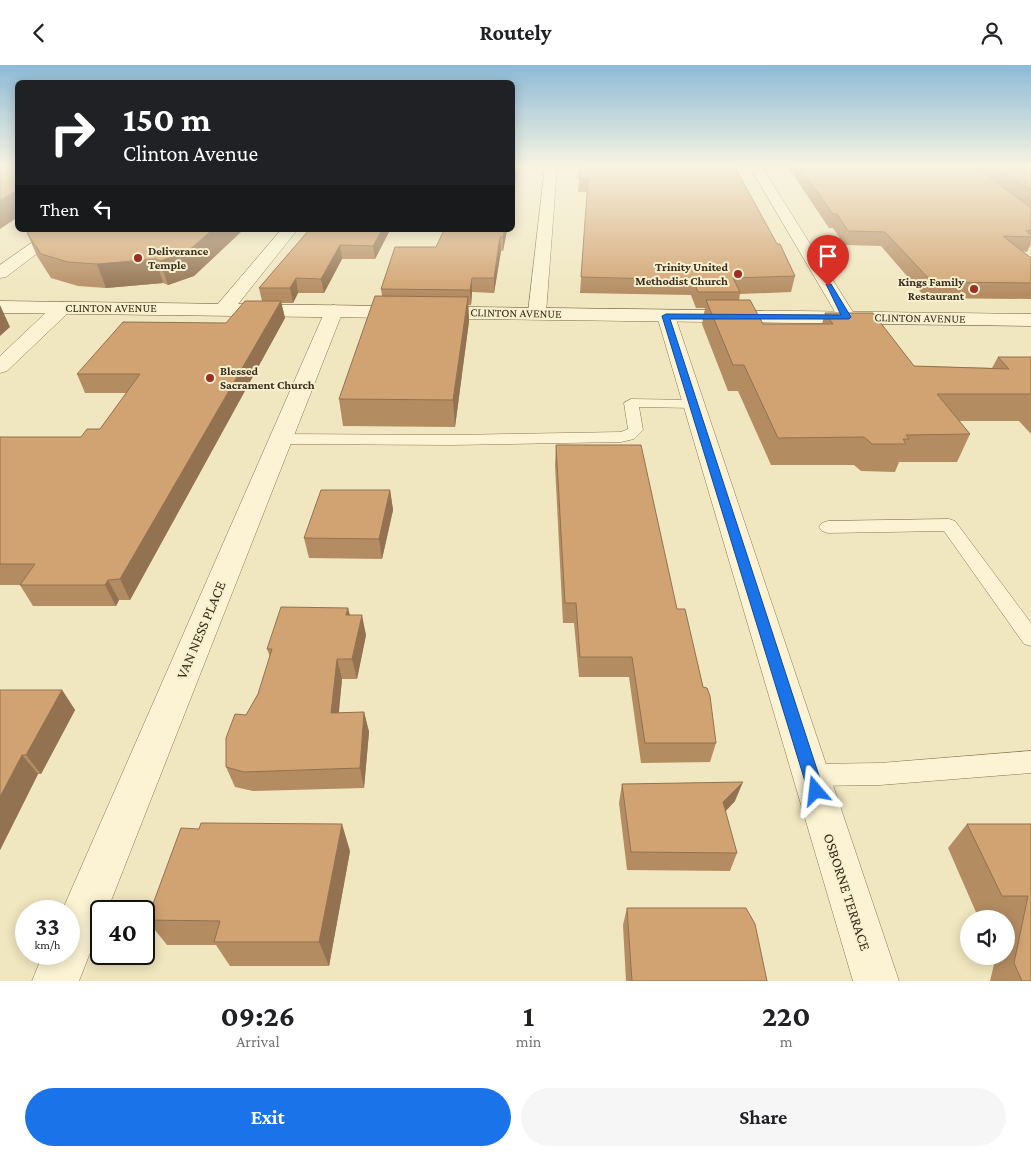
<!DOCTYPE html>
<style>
body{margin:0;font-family:"Crimson Pro",serif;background:#f6f6f6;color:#202124;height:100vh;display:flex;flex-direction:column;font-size:19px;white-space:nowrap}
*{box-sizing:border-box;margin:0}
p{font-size:16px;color:#757577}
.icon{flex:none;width:28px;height:28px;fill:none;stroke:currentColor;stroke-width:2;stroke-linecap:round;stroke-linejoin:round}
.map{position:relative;height:916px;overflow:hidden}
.drawer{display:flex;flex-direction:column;background:#fff;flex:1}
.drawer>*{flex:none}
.banner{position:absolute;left:15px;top:15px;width:500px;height:152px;border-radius:8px;box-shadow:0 2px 12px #0003;background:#202124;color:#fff;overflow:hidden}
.buttons{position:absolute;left:960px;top:845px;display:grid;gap:10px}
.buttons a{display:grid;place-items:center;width:55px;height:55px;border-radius:50%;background:#fff;box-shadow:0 2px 12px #0003;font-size:25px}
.speed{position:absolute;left:15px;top:835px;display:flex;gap:10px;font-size:25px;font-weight:700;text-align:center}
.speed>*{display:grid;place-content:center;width:65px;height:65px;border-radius:50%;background:#fff;box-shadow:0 2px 12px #0003;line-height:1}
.speed small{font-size:12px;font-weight:400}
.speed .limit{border:2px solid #111;border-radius:8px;background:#fff;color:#111}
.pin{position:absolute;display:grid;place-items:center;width:42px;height:42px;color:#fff;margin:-51px -21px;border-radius:50% 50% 50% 0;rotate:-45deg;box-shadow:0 0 5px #0007}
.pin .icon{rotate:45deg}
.me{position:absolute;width:55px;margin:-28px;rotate:343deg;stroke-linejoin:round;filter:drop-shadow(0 0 4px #0008)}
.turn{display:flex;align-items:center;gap:18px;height:105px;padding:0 25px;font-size:22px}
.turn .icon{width:65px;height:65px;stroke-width:2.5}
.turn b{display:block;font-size:35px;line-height:42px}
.then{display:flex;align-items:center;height:48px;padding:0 25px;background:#0003;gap:10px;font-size:19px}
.eta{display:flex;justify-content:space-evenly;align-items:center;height:85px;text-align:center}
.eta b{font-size:30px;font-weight:700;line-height:35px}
.cta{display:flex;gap:10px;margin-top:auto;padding:10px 25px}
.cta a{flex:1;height:58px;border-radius:30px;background:#1a73e8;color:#fff;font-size:20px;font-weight:700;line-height:58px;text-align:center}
.cta a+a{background:#f6f6f6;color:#202124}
header{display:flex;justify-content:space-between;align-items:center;height:65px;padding:0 25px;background:#fff;font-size:22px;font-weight:700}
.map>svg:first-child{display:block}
</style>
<header><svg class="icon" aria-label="back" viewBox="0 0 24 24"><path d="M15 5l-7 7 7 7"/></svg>Routely<svg class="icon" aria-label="person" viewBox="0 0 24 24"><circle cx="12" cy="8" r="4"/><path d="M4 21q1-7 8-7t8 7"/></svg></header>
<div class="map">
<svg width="1031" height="916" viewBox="0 0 1031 916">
<rect width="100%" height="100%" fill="#f0e6bf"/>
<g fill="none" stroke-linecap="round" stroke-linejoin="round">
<!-- service casing -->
<g stroke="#8a7756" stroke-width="1">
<g id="service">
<polygon points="631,334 694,335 701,339 694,343 639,342 643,365 634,374 621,377 453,380 280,379 272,374 280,369 453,370 621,367 628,364 624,338"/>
<polygon points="949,454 955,456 1031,558 1031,581 1024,579 944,466 828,468 822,466 819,462 822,458 828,456"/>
<polygon points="1031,686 1031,708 880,720 812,721 803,718 800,710 803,702 812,699 880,698"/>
</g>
</g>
<!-- minor casing -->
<g stroke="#8a7756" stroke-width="1">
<g id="minor">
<polygon points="545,102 557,102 546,248 544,252 530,252 528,248"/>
<polygon points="750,102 762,102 856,252 854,256 840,256 838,252"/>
<polygon points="50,165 68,165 6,212 0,213 0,200"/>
<polygon points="281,165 297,165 231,248 217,248 215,244 217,240"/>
<polygon points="62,237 69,239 71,243 69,247 7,306 0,308 0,291 55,239"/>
<polygon points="334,240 341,242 343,246 107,846 101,846 101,860 79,916 32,916 43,889 69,889 69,846 62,846 325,246 327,242"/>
</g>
</g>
<!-- tertiary casing -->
<g stroke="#8a7756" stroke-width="1">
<polygon id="tertiary" points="666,245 673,247 675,251 899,916 853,916 657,251 659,247"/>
</g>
<!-- secondary casing -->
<g stroke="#6c583a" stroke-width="1">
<polygon id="secondary" points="0,236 1031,249 1031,261 0,248"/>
</g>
<!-- service -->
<use href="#service" fill="#fbf3d3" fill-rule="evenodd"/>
<!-- minor -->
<use href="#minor" fill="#fbf3d3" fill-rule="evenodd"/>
<!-- tertiary -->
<use href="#tertiary" fill="#fbf3d3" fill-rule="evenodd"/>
<!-- secondary -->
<use href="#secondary" fill="#fbf3d3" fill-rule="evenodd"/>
</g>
<!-- wall -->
<g fill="#b48c62">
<polygon points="580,102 777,179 795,211 791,227 740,229 739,235 763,259 822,259 825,248 914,301 992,303 998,292 1031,292 1031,369 1019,356 959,356 970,369 957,397 899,397 895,407 861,406 854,400 771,400 738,326 728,326 702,259 705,243 696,243 691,230 580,228 587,127 578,127"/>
<polygon points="781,102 1031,102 1031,179 1027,187 1022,186 1031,193 1031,234 926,233 881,181 844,180 833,163 829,163 788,102"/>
<polygon points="243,165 194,211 168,220 163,218 106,223 78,221 51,213 37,191 27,168"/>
<polygon points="309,165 390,165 375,194 342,194 324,228 298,228 293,238 281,238 285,253 130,535 119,535 116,541 33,541 20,520 0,520 0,372 81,372 100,364 127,328 85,328 77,309 226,258 262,236 259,223"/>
<polygon points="444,165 507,165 503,186 501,186 494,228 472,227 471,240 468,240 469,256 455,362 343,361 339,334 382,231 381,224 436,182"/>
<polygon points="556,380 677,544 716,678 710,697 641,698 629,612 579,612 574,558 563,558 555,400"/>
<polygon points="390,425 393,445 382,494 309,493 304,473"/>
<polygon points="348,543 350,550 366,570 357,614 342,614 338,648 364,647 369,667 364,723 253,726 235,722 226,702 246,650 258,629 270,592 267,584"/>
<polygon points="0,625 62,625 75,645 41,709 38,709 0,785"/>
<polygon points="622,719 735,736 725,747 737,788 730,806 627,805 619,738"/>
<polygon points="967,759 1031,759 1031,916 990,916 996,891 1006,891 1006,854 979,854 948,783"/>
<polygon points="350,786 329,901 230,901 216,880 167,880 147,855"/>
<polygon points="627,843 767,916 626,916 623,860"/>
</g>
<!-- shaded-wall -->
<g fill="#927250">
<polygon points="516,102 519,102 512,135 512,122"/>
<polygon points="18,125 18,152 0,164 0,135"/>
<polygon points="212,165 243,165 194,211 168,220 160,196"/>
<polygon points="382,165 390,165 375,194 373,181"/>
<polygon points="504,165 507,165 503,186 503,172"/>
<polygon points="500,172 501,186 494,228 494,213"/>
<polygon points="340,180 342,194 324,228 321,214"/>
<polygon points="156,194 163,218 106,223 97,199"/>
<polygon points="296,213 298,228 293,238 290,223"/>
<polygon points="472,213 472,227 471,240 470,225"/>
<polygon points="468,232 469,256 455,362 453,335"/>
<polygon points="281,236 285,253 130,535 120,514"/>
<polygon points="0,240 10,262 0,271"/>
<polygon points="390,425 393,445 382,494 379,474"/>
<polygon points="108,515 119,535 116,541 105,520"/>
<polygon points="348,543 352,563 346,550"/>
<polygon points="362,550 366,570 357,614 352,594"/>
<polygon points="337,594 342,614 337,668 331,648"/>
<polygon points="62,625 75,645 41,709 26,690"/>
<polygon points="364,647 369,667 364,723 360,703"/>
<polygon points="22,690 38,709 0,785 0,732"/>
<polygon points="743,717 735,736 716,756 723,737"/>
<polygon points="342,759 350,786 329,901 319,877"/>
</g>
<!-- building -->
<g fill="#d1a372" stroke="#927250">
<polygon points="0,102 18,102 18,125 0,135"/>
<polygon points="512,102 516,102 512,122"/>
<polygon points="580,102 735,102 777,179 780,179 795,211 733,213 740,227 698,227 693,215 581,212 588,114 579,114"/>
<polygon points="799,102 976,102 1031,143 1031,165 1026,166 1031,170 1031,172 1003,171 1031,193 1031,218 932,217 885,167 848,166 837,149 833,149"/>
<polygon points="998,102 1031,102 1031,125"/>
<polygon points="31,165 212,165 187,187 160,196 156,194 97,199 68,197 41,189 27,168"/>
<polygon points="309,165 382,165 373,181 340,180 321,214 296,213 290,223 259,223"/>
<polygon points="444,165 504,165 503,172 500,172 494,213 472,213 470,225 381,224 395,182 436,182"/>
<polygon points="375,231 468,232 453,335 339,334"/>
<polygon points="706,235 750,235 763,259 833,259 825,248 873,248 914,301 1009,304 998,292 1031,292 1031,329 937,329 970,369 906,370 909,374 903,374 906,379 872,379 864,372 778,373 744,300 733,300"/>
<polygon points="245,236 281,236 120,514 108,515 105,520 20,520 35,499 0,499 0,372 81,372 87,364 100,364 140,309 77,309 123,257 226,258"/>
<polygon points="556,380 641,380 677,544 685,544 703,622 707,623 710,631 716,678 645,678 632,592 580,592 576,538 565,538"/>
<polygon points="321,425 390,425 379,474 304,473"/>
<polygon points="281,542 348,543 346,550 362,550 352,594 337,594 331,648 364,647 360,703 244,707 226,702 226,673 235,649 246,650 258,629 272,584 267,584"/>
<polygon points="0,625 62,625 26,690 22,690 0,732"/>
<polygon points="743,717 723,737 737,788 631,787 622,719"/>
<polygon points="201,758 342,759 319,877 214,877 220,856 147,855 181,763 199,764"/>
<polygon points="967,759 1031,759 1031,916 1022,916 1014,898 1028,831 1002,831"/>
<polygon points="627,843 746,843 755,859 767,916 632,916"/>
</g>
<!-- sky -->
<linearGradient id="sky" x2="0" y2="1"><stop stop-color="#8cbad6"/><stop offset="0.44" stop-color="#f8f4e2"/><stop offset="1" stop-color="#f8f4e2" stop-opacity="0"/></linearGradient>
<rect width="1031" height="230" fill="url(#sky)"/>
<!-- route -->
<polygon fill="#1a73e8" stroke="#114b97" points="826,219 831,219 851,252 849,254 670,254 824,726 822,732 816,734 811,732 808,726 662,251 666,249 841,250"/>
<!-- markers -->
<g fill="#9c2e23" stroke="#f7f0cf" stroke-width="2">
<circle cx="138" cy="193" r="5"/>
<circle cx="738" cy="209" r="5"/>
<circle cx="974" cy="224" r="5"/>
<circle cx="210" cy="313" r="5"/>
</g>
<g text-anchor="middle" stroke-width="4" stroke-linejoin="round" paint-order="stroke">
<!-- far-poi labels -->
<g font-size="12" font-weight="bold" fill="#392c1c" stroke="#f7f0cf" text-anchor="start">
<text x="148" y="190">Deliverance<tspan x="148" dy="14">Temple</tspan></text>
<text x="728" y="206" text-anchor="end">Trinity United<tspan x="728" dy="14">Methodist Church</tspan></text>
<text x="964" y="221" text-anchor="end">Kings Family<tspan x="964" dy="14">Restaurant</tspan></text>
<text x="220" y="310">Blessed<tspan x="220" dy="14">Sacrament Church</tspan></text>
</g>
<!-- far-street labels -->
<g font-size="12" fill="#392c1c" stroke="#f7f0cf">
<text x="111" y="247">CLINTON AVENUE</text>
<text transform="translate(516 248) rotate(1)" y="4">CLINTON AVENUE</text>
<text transform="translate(920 253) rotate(1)" y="4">CLINTON AVENUE</text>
</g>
<!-- street labels -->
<g font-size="15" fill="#392c1c" stroke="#f7f0cf">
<text transform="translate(201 565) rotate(-67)" y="5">VAN NESS PLACE</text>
<text transform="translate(847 827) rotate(72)" y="5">OSBORNE TERRACE</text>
</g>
</g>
</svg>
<div class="buttons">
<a><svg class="icon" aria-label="sound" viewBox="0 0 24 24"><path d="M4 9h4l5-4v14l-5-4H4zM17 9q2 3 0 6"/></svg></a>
</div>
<div class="speed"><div>33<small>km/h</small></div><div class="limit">40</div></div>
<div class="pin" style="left:828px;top:221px;background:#d93025"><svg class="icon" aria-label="arrive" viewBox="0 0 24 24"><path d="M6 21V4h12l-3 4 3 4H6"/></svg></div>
<svg class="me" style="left:816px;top:726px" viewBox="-20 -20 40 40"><path d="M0-17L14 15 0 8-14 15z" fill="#1a73e8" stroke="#fff" stroke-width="4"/></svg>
<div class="banner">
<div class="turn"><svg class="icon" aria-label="right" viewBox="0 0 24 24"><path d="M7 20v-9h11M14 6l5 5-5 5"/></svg><div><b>150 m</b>Clinton Avenue</div></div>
<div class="then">Then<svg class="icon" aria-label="left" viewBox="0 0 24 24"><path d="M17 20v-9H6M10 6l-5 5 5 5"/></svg></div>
</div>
</div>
<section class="drawer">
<div class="eta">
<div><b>09:26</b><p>Arrival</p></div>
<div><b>1</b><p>min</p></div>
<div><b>220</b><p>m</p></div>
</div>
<div class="cta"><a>Exit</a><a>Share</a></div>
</section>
